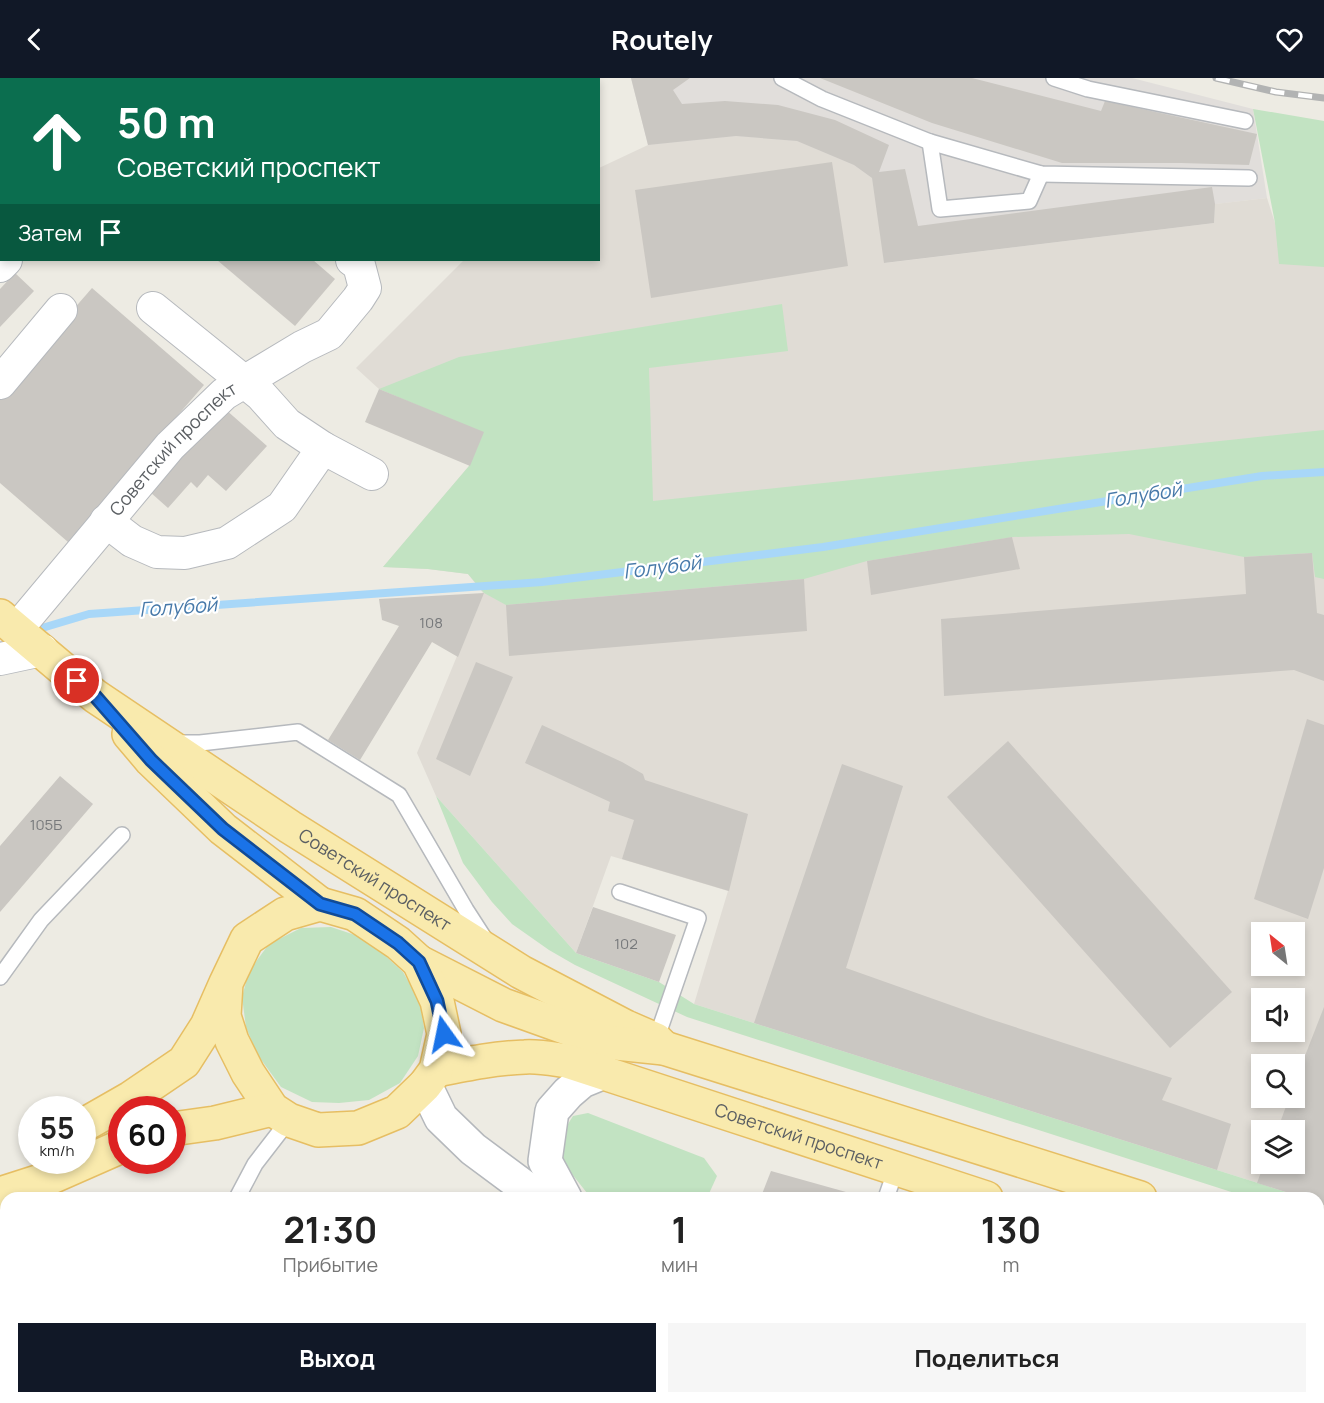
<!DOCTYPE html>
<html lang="ru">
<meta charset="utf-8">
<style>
body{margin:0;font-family:Manrope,sans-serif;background:#f6f6f6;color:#222;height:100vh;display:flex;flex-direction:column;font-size:22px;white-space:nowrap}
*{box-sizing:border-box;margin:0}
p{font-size:20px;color:#767676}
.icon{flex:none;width:33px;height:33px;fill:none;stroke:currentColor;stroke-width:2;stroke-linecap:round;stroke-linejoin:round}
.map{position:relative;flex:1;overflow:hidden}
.sheet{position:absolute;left:0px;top:1114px;width:1324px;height:212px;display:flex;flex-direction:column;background:#fff;border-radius:18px 18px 0 0;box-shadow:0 3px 9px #0003}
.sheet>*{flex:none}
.guide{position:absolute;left:0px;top:0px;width:600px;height:183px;box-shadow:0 3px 9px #0003;background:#0b6e4f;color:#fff;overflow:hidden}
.needle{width:39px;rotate:330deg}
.buttons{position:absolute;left:1251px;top:844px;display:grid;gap:12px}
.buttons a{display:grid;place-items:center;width:54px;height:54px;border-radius:0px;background:#fff;box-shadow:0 3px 9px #0003;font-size:30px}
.speed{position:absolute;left:18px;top:1018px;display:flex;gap:12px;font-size:30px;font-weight:700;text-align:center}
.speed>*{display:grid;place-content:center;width:78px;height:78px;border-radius:50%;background:#fff;box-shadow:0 3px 9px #0003;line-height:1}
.speed small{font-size:15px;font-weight:400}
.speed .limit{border:9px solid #d22;background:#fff;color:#111}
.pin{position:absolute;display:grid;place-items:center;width:51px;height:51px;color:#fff;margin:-26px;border:3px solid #fff;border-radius:50%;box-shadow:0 2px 6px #0007}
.me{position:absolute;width:66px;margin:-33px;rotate:348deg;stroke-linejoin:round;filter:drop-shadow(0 0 4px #0008)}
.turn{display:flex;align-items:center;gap:21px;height:126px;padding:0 18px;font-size:27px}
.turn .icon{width:78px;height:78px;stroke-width:2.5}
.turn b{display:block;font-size:42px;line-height:51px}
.then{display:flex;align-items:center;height:57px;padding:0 18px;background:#0003;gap:12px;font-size:22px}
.eta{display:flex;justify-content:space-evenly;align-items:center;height:102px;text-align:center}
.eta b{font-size:36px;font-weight:700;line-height:42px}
.button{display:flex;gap:12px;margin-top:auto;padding:12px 18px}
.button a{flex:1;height:69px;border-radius:0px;background:#111827;color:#fff;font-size:24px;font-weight:700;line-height:69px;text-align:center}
.button a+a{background:#f6f6f6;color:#222}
header{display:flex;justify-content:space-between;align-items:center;height:78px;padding:0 18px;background:#111827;color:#fff;font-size:27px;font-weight:700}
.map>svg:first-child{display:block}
</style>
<header><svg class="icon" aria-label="back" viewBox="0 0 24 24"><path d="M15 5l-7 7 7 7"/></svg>Routely<svg class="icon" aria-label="heart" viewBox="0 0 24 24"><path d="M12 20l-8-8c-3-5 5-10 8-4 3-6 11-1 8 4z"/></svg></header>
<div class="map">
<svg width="1324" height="1325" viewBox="0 0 1324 1325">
<rect width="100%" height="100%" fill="#edebe3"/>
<!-- industrial -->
<polygon fill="#e1dedb" points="631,0 1132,0 1253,31 1267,120 1216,126 1214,145 884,185 648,67"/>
<!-- education -->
<path fill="#e0dcd5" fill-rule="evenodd" d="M 736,58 L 797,63 L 854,87 L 872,100 L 885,185 L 1214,145 L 1215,126 L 1267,120 L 1275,145 L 1324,138 L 1324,1127 L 1318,1120 L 1305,1120 L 694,926 L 728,813 L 611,778 L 576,875 L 436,718 L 417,675 L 483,515 L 468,496 L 428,491 L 383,489 L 469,388 L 483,354 L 379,311 L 356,290 L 464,182 L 598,182 L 599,90 L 648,67 ZM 1262,855 L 1294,855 L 1294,888 L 1262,888 ZM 1262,921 L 1294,921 L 1294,954 L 1262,954 ZM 1262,987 L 1294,987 L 1294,1020 L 1262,1020 ZM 1262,1053 L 1294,1053 L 1294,1086 L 1262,1086 Z"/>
<!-- green -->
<g fill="#c2e3c2">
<polygon points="1253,31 1324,43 1324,189 1279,186 1275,145"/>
<polygon points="782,226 788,273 649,290 653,423 1324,352 1324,501 1315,499 1312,475 1244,479 1129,456 1013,459 867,483 804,501 506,527 484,515 468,496 428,491 383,489 469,388 483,355 379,311 459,279"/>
<polygon points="436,718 576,875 659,904 694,926 1305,1120 1250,1120 687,939 575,887 549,872 512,846 492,824 463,785"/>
<polygon points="331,849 355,857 376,869 403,894 420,924 424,950 418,978 400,1005 369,1022 339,1025 312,1024 281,1009 257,976 246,949 242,919 249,893 269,866 301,850"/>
<polygon points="588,1035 704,1080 717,1098 707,1120 591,1120 560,1081 560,1059 573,1038"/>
<polygon points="911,1320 1033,1320 1041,1325 908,1325"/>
</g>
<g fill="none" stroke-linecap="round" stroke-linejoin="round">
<!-- stream -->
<polyline stroke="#a8d7f8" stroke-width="8" points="32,553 89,536 542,504 823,469 1262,398 1324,394"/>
</g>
<!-- building -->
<g fill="#cac7c2">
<polygon points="631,0 690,0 673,12 682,26 725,23 778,27 835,42 889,67 879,94 905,91 918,148 1212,109 1215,126 1214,145 884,185 872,100 854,87 797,63 736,58 648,67"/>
<polygon points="820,0 972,0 1101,33 1105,23 1257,56 1249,87 1181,85 1062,85 932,45"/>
<polygon points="832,84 848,188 651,220 635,112"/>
<polygon points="217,182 313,182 335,201 295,248"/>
<polygon points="15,195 34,213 0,249 0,211"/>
<polygon points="92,210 204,307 68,464 0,405 0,316"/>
<polygon points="379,311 484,354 470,388 365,344"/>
<polygon points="225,331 267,368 226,413 208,397 197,410 191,404 168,430 150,414"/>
<polygon points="1012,459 1020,491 871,517 867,483"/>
<polygon points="1312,475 1317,535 1324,537 1324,603 1294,592 944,618 941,541 1246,516 1244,479"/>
<polygon points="804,501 807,553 509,578 506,527"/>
<polygon points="484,515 458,579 432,564 360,682 328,662 399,548 382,542 379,521"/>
<polygon points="476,584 513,599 470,698 436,681"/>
<polygon points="1307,641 1324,647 1324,790 1308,841 1254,821"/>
<polygon points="542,647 622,684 643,696 645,702 748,736 729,813 622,781 634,742 608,733 610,724 525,685"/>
<polygon points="1008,663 1232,914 1170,970 947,719"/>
<polygon points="842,686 903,708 846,890 987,940 1172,1000 1162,1022 1231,1046 1217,1092 754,945"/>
<polygon points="60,698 93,726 0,834 0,768"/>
<polygon points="593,829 676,857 659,904 576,875"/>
<polygon points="1324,929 1324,1127 1318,1125 1318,1120 1305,1120 1257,1105 1264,1086 1294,1086 1294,1053 1277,1053 1289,1020 1294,1020 1294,1006"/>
<polygon points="771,1093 846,1114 844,1120 763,1120 762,1116"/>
<polygon points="61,1320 115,1320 118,1325 64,1325"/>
<polygon points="536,1320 595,1320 598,1325 539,1325"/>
<polygon points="809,1320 823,1320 826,1325 801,1325"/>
</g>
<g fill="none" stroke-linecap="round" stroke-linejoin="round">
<!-- lane casing -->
<g stroke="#b6b9bd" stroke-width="18">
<g id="lane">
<polyline points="782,0 822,21 930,64 1041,96 1249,100"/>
<polyline points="1054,0 1088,11 1245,43"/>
<polyline points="930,64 940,131 1029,123 1041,96"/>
<polyline points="174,665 200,665 298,654 399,717 466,832 486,863"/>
<polyline points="620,814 698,840 656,962"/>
<polyline points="0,899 41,842 122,757"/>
<polyline points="237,1120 255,1086 289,1042"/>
<polyline points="886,1120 896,1091"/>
<polyline points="182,1320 185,1325"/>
<polyline points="325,1320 328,1325"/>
<polyline points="520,1320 523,1325"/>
<polyline points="841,1320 844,1325"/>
<polyline points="417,1325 426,1320"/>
<polyline points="1181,1325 1185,1320"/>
</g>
</g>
<!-- street casing -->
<g stroke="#b6b9bd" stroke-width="34">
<g id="street">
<polyline points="3,0 4,2"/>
<polyline points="417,0 418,2"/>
<polyline points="323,2 326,0"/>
<polyline points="0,128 2,127"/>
<polyline points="0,188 6,182"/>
<polyline points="153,230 261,317 287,346 323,370"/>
<polyline points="0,305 61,232"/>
<polyline points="106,443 132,463 157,474 185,475 227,465 282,429 323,370 372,396"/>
<path id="s1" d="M 16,552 L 170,368 L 224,316 L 302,269 L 329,256 L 358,221 L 365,210 L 359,187 L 352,182"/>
<polyline points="0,581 42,572"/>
</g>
</g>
<!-- secondary casing -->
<g stroke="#b5b8bc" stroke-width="36">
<g id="secondary">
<polyline points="425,1007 441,1040 473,1071 539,1120"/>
<polyline points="565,1120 545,1083 552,1033 568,1015 582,1003 604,994"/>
<polyline points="688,1320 691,1325"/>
</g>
</g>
<!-- primary casing -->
<g stroke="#e6be63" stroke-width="36">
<g id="primary">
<path id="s2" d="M 0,538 L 95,618 L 290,749 L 521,894 L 626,949 L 656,962 L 664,970"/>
<polyline points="129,656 151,682 223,751 320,826"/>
<polyline points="419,884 503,927 606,964 664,970 1140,1120"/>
<path id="s3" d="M 436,992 C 466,986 495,980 525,979 C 538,978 553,981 567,983 L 986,1120"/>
<polyline points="82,1048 131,1020 184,984 207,948 226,905 247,861 285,836 320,826 355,836 398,865 419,884 437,923 444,956 436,992 425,1007 397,1034 358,1050 318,1052 289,1042 272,1031 248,995 232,963 224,938 226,905"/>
<polyline points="172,1051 215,1045 272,1031"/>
<polyline points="0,1116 47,1101 122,1068"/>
<polyline points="1318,1177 1324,1178"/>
<polyline points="1318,1228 1324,1229"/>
</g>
</g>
<!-- lane -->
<use href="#lane" stroke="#fff" stroke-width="15"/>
<!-- street -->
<use href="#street" stroke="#fff" stroke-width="32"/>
<!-- secondary -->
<use href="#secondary" stroke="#fff" stroke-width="33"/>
<!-- primary -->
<use href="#primary" stroke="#f9eaad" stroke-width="33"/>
<!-- rail casing -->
<g stroke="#b2b3b3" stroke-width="7">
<polyline id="rail" points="1216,0 1276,14 1324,20"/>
</g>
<!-- rail -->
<use href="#rail" stroke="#fff" stroke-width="4.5" stroke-dasharray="14" stroke-linecap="butt"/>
</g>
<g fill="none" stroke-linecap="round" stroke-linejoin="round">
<!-- route casing -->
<g stroke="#114b97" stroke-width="15">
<polyline id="route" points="77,603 95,618 151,682 223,751 320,826 355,836 398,865 419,884 437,923 444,956"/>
</g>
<!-- route -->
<use href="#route" stroke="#1a73e8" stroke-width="10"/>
</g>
<g text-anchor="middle" stroke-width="4.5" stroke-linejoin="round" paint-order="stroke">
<!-- number labels -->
<g font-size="15" fill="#77797b">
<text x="431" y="550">108</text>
<text x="46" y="752">105Б</text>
<text x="626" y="871">102</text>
</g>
<!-- street labels -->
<g font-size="18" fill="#5b5f63" stroke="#fff">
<text dy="6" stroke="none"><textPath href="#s1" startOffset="240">Советский проспект</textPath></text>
<text dy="6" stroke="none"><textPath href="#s2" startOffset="459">Советский проспект</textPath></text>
<text dy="6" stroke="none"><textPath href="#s3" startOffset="376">Советский проспект</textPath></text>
</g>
<!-- water labels -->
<g font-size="20" font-style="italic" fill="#4779a9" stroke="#fff">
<text transform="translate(1143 417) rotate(-9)" y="7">Голубой</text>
<text transform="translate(662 489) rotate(-7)" y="7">Голубой</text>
<text transform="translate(178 529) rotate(-4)" y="7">Голубой</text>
</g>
</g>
</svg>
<div class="buttons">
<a><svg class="needle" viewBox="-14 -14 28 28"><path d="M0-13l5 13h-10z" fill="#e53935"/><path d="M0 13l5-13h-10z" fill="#767676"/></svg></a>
<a><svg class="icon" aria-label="sound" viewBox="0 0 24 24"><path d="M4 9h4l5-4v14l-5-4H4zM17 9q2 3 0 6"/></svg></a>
<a><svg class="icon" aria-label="search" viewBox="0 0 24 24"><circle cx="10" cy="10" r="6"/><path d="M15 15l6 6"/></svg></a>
<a><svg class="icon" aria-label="layers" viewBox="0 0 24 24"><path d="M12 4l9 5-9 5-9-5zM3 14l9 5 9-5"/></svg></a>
</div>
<div class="speed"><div>55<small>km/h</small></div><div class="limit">60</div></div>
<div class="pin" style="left:77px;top:603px;background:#d93025"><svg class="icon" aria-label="arrive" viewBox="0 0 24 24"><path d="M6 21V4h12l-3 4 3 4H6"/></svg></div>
<svg class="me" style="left:444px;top:956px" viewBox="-20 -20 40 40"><path d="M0-17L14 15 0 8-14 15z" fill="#1a73e8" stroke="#fff" stroke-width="4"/></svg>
<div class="guide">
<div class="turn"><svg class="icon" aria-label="ahead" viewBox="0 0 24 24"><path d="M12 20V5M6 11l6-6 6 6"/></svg><div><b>50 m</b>Советский проспект</div></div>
<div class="then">Затем<svg class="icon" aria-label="arrive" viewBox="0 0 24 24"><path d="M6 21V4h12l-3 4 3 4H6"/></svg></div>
</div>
<section class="sheet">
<div class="eta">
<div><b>21:30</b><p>Прибытие</p></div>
<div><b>1</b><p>мин</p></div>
<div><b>130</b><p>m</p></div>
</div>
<div class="button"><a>Выход</a><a>Поделиться</a></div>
</section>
</div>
